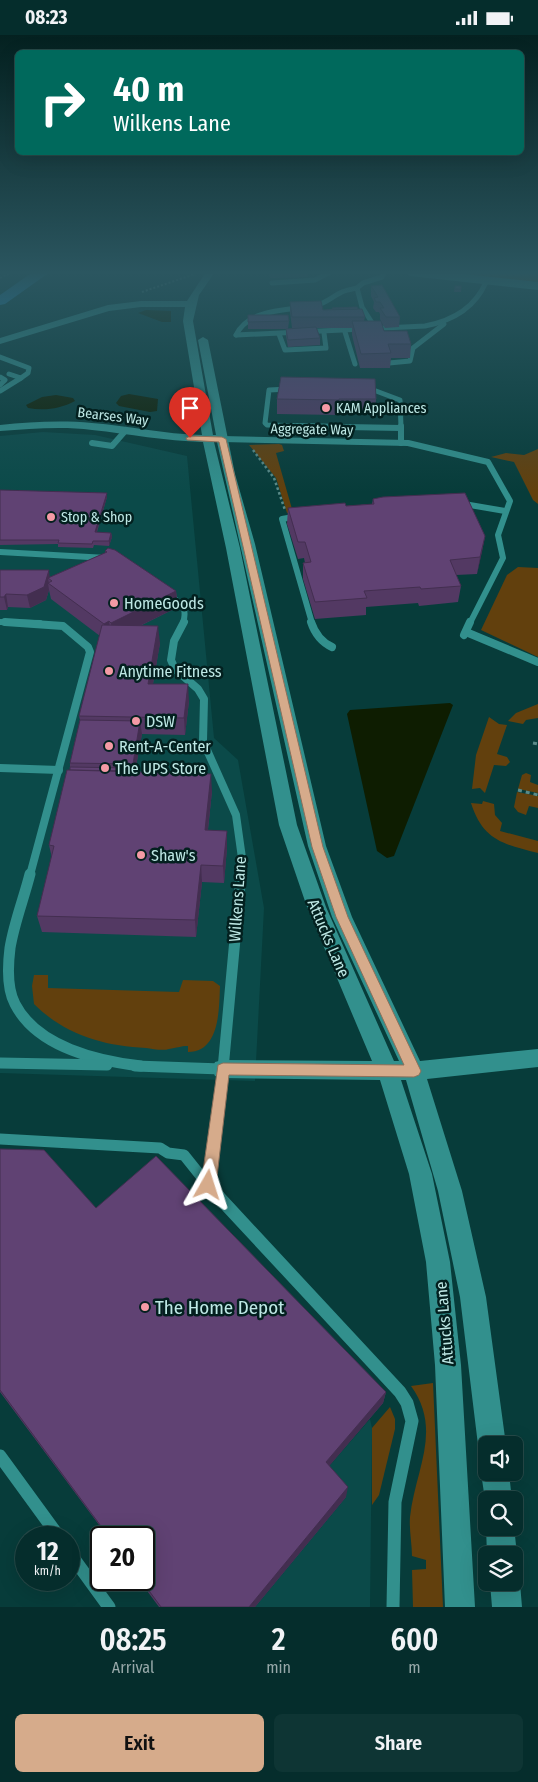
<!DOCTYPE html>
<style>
body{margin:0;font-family:"Fira Sans Condensed",sans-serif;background:#0e3534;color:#f1f3f6;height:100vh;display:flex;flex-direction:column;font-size:19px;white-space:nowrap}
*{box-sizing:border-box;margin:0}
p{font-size:16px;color:#97a8a9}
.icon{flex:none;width:28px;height:28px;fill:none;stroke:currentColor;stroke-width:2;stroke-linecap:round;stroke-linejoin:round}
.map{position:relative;height:1572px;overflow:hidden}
.panel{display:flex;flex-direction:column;background:#052d2c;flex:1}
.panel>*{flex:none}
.top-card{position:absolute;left:15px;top:15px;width:509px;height:105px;border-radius:8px;box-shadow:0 5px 20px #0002,0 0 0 1px #264948;background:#00695c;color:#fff;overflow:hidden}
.fabs{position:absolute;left:478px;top:1401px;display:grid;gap:10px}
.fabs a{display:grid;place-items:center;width:45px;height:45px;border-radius:8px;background:#052d2c;box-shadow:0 5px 20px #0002,0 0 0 1px #264948;font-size:25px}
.speed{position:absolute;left:15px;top:1491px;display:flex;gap:10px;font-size:25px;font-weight:700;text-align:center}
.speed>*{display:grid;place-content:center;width:65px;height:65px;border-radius:50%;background:#052d2c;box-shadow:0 5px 20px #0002,0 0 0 1px #264948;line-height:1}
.speed small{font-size:12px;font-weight:400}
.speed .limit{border:2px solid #111;border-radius:8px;background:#fff;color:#111}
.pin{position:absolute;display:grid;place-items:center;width:42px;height:42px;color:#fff;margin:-51px -21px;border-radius:50% 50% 50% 0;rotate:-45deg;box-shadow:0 0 5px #0007}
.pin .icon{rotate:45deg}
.me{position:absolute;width:55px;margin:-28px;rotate:6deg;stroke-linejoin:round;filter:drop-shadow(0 0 4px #0008)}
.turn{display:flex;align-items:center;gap:18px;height:105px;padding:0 15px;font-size:22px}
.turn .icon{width:65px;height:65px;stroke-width:2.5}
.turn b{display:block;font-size:35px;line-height:42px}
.eta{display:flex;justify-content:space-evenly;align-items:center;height:85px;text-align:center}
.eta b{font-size:30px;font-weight:600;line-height:35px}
.action{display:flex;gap:10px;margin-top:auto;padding:10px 15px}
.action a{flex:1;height:58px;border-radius:8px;background:#d6ab8b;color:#111;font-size:20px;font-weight:600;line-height:58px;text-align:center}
.action a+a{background:#0e3534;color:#f1f3f6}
.status{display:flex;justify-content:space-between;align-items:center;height:35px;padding:0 25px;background:#052d2c;direction:ltr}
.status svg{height:14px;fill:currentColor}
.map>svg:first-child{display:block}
</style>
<div class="status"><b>08:23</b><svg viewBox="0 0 49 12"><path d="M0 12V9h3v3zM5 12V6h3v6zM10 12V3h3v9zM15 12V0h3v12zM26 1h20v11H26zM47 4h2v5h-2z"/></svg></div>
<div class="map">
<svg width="538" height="1572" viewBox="0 0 538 1572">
<rect width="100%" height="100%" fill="#073c3a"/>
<!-- built -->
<g fill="#0b4a49">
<polygon points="43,397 95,400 187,421 214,703 238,725 264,873 255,1046 0,1038 0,401"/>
<polygon points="370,1384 372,1393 370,1572 255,1572 346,1462 324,1437"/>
</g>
<!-- green -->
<g fill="#62400d">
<polygon points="470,237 538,237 538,247 472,242"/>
<polygon points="279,409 282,410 284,416 276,418 292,474 301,476 287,478 276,443 249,410"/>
<polygon points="538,414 538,469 533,465 514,427 491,422 506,418 524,420"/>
<polygon points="518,532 538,533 538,622 481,595 507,540"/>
<polygon points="538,669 538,683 526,685 523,689 508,686 516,678"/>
<polygon points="489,682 499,689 507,690 497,719 507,722 510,727 506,731 494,730 485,758 480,753 472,754 476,720"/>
<polygon points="526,738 531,740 530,747 538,750 538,758 518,754 522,740"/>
<polygon points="517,757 538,761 538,773 529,771 526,780 518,777 514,772"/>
<path d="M 483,766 L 494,769 L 495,780 L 502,788 L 500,796 L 538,806 L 538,818 C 504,809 483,806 471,768 L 482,769 Z"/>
<path d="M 34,940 L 48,940 L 48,953 L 179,957 L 183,945 L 213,946 L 220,951 C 219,974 220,1017 188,1017 L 188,1011 C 180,1011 177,1013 169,1014 C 163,1016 153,1014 146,1013 C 104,1011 65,1000 34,969 L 32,951 Z"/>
<path d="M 433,1348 L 443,1572 L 413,1572 L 412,1535 L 426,1534 L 426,1525 L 412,1521 C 412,1509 409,1495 410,1482 C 415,1435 443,1395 411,1351 Z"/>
<polygon points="390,1372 395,1384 395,1394 379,1460 372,1470 372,1393"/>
</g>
<!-- water -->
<g fill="#0e1d01">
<polygon points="146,275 171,276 171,287 162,287 138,278"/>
<polygon points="129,359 158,364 157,376 150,377 119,371 116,368 121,361"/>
<path d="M 56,360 L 73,363 L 75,366 C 60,374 44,376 28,373 L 26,370 L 42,362 Z"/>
<polygon points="450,668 453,670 394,821 387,823 377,816 347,679 350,675"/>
</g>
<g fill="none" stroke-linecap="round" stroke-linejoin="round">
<!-- path-far2 -->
<g stroke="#5a8a88" stroke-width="2" stroke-dasharray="2 2" stroke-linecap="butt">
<polyline points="0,243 12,237"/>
<polyline points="142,257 195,239"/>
</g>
<!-- path-far1 -->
<polyline stroke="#5a8a88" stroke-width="2.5" stroke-dasharray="2.5 2.5" stroke-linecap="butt" points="253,415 274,443 285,475"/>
<!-- path -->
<g stroke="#5a8a88" stroke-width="3" stroke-dasharray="4 4" stroke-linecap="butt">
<polyline points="533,708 538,709"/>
<polyline points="518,755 538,760"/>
</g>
<!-- service-far4 -->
<g stroke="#32908d" stroke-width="5">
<polyline points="272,248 315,245 330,237"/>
<polyline points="357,253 363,248 382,242 384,237"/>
<polyline points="345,297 355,329"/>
<polyline points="279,299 285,315 326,313 324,298"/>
<path d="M 236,300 L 425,291 C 451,286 475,273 486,247"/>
<path d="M 236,300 C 249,272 292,276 317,270 C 326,268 333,261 342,257 C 346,255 352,254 357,253 L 362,272 L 376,294"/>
<polyline points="0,322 29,333 28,338 21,343 9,339"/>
<polyline points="389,328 410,326 413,313 444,289"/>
<polyline points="0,342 5,345 0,350"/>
<polyline points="289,354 269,355 265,388 267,390 347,392"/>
<polyline points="0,356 21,343"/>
<polyline points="365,356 376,356 400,365 401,392"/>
</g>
<!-- service-far3 -->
<g stroke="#32908d" stroke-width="6">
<polyline points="291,391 401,393"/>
<polyline points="401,391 401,408"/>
<polyline points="222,404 408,408 488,427 510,466 498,500 503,523 470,588"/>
<polyline points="92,408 112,411 126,395"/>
<polyline points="458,468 505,476"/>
<polyline points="299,481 282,484 312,588"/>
<polyline points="0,517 107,523"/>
<path d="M 169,559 C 181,569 188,572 183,588"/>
<polyline points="0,587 40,588"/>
</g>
<!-- service-far2 -->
<g stroke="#32908d" stroke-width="8">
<polyline points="5,587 63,591 88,612 90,617 30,840"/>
<polyline points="184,587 174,606 171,625 175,634 198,654 204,664 203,706 236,780 242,823 240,840"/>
<path d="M 311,587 C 315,599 321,607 332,612"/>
<polyline points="466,597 538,627"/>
<polyline points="464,600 470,587"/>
<polyline points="0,733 59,735"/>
</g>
<!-- service-far1 -->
<g stroke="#32908d" stroke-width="11">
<path d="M 30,839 C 24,863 14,888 10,913 C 8,929 7,954 15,969 C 37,1012 98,1026 141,1031"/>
<polyline points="0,1028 107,1030"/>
<polyline points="135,1031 222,1034"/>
<polyline points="0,1104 160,1113 168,1118 184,1120 208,1150"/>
<polyline points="219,1161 208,1150 223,1034 241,839"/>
</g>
<!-- service -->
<g stroke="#32908d" stroke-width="13">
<polyline points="217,1160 400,1357 407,1368 412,1386 395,1467 393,1572"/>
<polyline points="0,1421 59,1502"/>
<polyline points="69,1517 109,1572"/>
</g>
<!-- minor -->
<g fill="#32908d" fill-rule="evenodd">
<path d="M 206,237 L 215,237 L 199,260 L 193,286 L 213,400 L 216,400 L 198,305 L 203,302 L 208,305 L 235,439 L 255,509 L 326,811 L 352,882 L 420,1026 L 538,1014 L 538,1032 L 427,1044 L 462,1156 L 486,1262 L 506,1410 L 486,1410 L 486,1421 L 482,1420 L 478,1410 L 460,1262 L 438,1156 L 406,1045 L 401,1045 L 432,1139 L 450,1227 L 461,1330 L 475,1572 L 445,1572 L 435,1330 L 426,1227 L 409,1139 L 380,1045 L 223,1043 L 215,1041 L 212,1034 L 215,1027 L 223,1025 L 372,1026 L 307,872 L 279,790 L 226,513 L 203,407 C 165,406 130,399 92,395 C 62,391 30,394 0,396 L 0,390 C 30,387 61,385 92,388 C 129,391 164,399 202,400 L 183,286 L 185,272 L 141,272 L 109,276 L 0,309 L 0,303 L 108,270 L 141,266 L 187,266 ZM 214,407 L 217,407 L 308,811 L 332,882 L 399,1026 L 394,1026 L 326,872 L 297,790 L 240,513 Z"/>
<polygon points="486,1428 486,1438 509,1438 512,1465 486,1465 486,1471 481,1438"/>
<polygon points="486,1491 486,1492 514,1492 514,1491 517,1520 514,1527 514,1520 487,1520 486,1492"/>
<polygon points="514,1537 520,1548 522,1572 492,1572 490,1548 514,1548"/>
</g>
<!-- secondary -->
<polygon fill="#32908d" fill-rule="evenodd" points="404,237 446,237 538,247 538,255 410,241"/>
<!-- primary -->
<polygon fill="#258cc6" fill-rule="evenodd" points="33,237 50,237 5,269 0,270 0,260"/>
</g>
<!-- wall -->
<g fill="#533963">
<polygon points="269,237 308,237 308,242 270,243"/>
<polygon points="371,251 400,282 399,292 385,293 381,287 384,296 411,309 410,323 391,323 390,333 360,333 352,300 352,293 317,293 320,303 320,310 288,312 286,301 286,294 248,294 248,280 289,286 288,294 292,293 290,277 290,267 323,275 332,274 332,273 358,274 365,282 364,286 381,286 380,284 380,279 379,277 376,277 373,273 374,267 371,261"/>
<polygon points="455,251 461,251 461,257 454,257"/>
<polygon points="281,342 376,364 375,379 338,379 338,380 277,379 277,364"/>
<polygon points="0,455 107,462 97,497 111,498 112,502 109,511 94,510 93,513 58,512 58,509 0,510"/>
<polygon points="373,464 485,501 477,539 456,540 461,551 458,567 419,571 418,568 366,572 366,580 315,584 303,544 303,528 305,528 304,523 298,524 287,489 288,473 346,471 372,469"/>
<polygon points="105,516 176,556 178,572 140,591 160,608 153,649 189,666 185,700 142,699 135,737 212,756 208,795 227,796 227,813 224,848 202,847 196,902 42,897 37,881 52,823 49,810 70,735 70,728 80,685 79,681 100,601 51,564 49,555 46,565 30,573 8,572 7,575 0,575 0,535 50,542 105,518"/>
<polygon points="0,1114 96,1173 386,1357 383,1368 329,1431 346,1462 255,1572 159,1572 139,1545 144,1545 144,1502 108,1502 0,1357"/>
</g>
<!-- shaded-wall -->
<g fill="#432e50">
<polygon points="107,458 107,462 95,502 95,497"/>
<polygon points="111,498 112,502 109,511 109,506"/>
<polygon points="485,501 482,517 477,539 480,522"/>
<polygon points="49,535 50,544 48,543 49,549 48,548 49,555 46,565 30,573 27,560"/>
<polygon points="176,556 178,572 113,604 111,588"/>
<polygon points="6,559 8,572 7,575 4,562"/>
<polygon points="109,586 111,603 106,605 104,589"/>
<polygon points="158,591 160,608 150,666 148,649"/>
<polygon points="188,649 189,666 185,700 184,683"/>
<polygon points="140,686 142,699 134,742 131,744 133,733 133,729"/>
<polygon points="211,739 212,756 206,812 205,795"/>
<polygon points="227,796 227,813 224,848 223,831"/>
<polygon points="201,830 202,847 196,902 195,885"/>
<polygon points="386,1357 383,1368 324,1437 326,1427"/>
<polygon points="348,1452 346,1462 255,1572 249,1572"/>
</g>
<!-- building -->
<g fill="#604273" stroke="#432e50">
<polygon points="382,250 400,282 386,282 380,273 384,273 380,267 376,267 374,263 378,262 371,251"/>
<rect x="455" y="251" width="6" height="3"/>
<polygon points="321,266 323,275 362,274 365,282 292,282 290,267"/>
<polygon points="357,272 358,274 333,274 332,273"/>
<polygon points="248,280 288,280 289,286 248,287"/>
<polygon points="352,286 381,286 384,296 407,296 411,309 388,309 391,318 361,319"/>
<polygon points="316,292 320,303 288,305 286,294"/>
<polygon points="281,342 375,344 376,364 339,364 339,365 277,364"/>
<polygon points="0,455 107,458 95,497 111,498 109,506 93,506 92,509 58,508 59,505 0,505"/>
<polygon points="465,458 485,501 480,522 450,525 461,551 421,554 420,552 364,556 367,563 315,567 303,528 311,527 305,507 298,507 288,473 345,468 346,471 374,469 373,464 383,462"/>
<polygon points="108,513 115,515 176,556 111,588 109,586 104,589 48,548 52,546 48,543 107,517 105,516"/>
<polygon points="0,535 49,535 44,552 27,560 6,559 4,562 0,562"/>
<polygon points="102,590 158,591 148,649 188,649 184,683 79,681"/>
<polygon points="80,685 140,686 133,729 70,728"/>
<polygon points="70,732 133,733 133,736 70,735"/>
<polygon points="67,735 211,739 205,795 227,796 223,831 201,830 195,885 37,881 54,811 49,810"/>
<polygon points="0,1114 44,1115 96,1173 156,1121 386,1357 326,1427 348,1452 249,1572 161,1572 141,1545 144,1545 144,1502 109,1502 0,1355"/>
</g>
<!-- sky -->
<linearGradient id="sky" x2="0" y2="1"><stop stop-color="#042120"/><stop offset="0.52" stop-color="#2b5660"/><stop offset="1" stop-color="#2b5660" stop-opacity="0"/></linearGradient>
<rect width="538" height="457" fill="url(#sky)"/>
<!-- route -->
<polygon fill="#d6ab8b" stroke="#8b6f5a" points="190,401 222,402 226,404 323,812 348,882 421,1036 419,1040 414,1042 229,1040 216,1150 214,1155 208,1157 203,1155 201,1150 218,1030 223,1028 404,1030 336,882 312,812 219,407 187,405 186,403"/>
<!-- markers -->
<g fill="#f49aa5" stroke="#03201f" stroke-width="2">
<circle cx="326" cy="373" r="5"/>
<circle cx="51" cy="482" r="5"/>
<circle cx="114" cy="568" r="5"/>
<circle cx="109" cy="636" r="5"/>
<circle cx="136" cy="686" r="5"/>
<circle cx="109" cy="711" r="5"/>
<circle cx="105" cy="733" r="5"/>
<circle cx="141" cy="820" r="5"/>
<circle cx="145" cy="1272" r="5"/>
</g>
<g text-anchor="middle" stroke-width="5" stroke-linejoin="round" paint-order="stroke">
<!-- far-poi labels -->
<g font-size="14" fill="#bee8e5" stroke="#03201f" text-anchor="start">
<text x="336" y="378">KAM Appliances</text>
<text x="61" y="487">Stop &amp; Shop</text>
</g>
<!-- far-street labels -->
<g font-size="14" fill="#bee8e5" stroke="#03201f">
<text transform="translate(113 381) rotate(7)" y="5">Bearses Way</text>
<text transform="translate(312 394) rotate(1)" y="5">Aggregate Way</text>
</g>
<!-- poi labels -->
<g font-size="16" fill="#bee8e5" stroke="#03201f" text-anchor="start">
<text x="124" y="574">HomeGoods</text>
<text x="119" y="642">Anytime Fitness</text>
<text x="146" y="692">DSW</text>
<text x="119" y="717">Rent-A-Center</text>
<text x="115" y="739">The UPS Store</text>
<text x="151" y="826">Shaw's</text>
</g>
<!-- street labels -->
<g font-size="16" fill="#bee8e5" stroke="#03201f">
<text transform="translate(237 864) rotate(-86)" y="6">Wilkens Lane</text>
<text transform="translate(329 903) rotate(67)" y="6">Attucks Lane</text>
<text transform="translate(444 1288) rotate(-95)" y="6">Attucks Lane</text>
</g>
<!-- near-poi labels -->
<g font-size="19" fill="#bee8e5" stroke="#03201f" text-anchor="start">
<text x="155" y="1279">The Home Depot</text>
</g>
</g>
</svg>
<div class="fabs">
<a><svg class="icon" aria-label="sound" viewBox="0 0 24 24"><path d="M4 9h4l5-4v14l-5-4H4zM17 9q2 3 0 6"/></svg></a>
<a><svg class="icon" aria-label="search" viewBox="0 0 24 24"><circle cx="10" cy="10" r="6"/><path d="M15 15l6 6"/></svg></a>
<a><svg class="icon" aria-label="layers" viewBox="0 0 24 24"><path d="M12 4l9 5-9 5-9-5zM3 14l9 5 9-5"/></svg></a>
</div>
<div class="speed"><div>12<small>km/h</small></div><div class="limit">20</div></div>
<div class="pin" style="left:190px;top:403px;background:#d93025"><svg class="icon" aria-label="arrive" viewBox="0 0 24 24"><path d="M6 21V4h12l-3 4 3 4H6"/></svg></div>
<svg class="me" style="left:208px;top:1150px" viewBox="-20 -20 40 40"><path d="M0-17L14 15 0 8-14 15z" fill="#d6ab8b" stroke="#fff" stroke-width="4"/></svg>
<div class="top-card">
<div class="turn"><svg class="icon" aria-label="right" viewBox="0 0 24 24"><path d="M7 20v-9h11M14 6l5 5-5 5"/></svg><div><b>40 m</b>Wilkens Lane</div></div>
</div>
</div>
<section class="panel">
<div class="eta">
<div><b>08:25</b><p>Arrival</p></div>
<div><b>2</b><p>min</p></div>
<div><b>600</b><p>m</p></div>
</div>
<div class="action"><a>Exit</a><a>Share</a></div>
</section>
